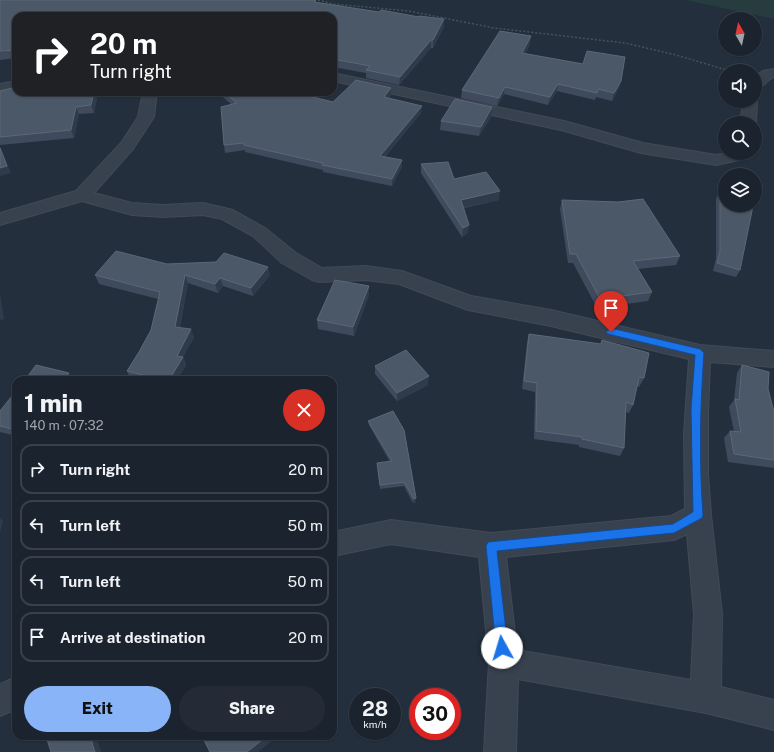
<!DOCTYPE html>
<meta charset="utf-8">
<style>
body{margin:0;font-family:"Public Sans",sans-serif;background:#242b36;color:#f1f3f6;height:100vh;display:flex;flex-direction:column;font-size:15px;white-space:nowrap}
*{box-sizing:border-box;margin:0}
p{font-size:13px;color:#a0a4aa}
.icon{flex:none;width:22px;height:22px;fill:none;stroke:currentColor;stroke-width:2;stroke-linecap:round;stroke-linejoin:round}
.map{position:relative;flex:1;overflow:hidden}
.drawer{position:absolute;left:12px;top:376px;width:325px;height:364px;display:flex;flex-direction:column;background:#1b232e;border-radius:12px;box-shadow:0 1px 3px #0004,0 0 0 1px #39404a}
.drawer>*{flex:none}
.banner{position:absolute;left:12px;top:12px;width:325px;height:84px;border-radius:12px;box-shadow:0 1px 3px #0004,0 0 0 1px #39404a;background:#202124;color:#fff;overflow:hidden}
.needle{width:26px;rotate:351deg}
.tools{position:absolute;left:718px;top:12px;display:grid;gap:8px}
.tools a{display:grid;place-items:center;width:44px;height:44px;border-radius:50%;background:#1b232e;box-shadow:0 1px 3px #0004,0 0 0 1px #39404a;font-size:20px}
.speed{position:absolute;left:349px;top:688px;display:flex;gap:8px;font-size:20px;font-weight:700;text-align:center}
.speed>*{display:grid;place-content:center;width:52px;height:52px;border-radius:50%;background:#1b232e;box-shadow:0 1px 3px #0004,0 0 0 1px #39404a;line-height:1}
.speed small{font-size:10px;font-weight:400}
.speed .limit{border:6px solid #d22;background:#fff;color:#111}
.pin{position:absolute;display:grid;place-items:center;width:34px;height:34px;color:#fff;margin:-41px -17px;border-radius:50% 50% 50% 0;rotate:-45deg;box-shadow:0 0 4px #0007}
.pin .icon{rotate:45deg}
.me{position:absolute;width:44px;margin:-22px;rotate:354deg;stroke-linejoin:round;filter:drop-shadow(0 0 3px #0008)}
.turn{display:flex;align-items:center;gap:14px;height:84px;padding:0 12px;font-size:18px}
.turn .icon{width:52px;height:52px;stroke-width:2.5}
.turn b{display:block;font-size:28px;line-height:34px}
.round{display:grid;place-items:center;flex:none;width:42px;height:42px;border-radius:21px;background:#242b36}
.summary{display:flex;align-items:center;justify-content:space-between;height:68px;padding:0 12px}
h1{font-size:24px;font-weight:800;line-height:30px}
.cta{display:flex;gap:8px;margin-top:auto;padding:8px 12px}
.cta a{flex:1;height:46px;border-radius:24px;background:#8ab4f8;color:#111;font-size:16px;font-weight:800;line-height:46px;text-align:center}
.cta a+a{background:#242b36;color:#f1f3f6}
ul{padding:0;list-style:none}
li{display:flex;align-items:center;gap:12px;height:50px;margin:0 8px 6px;padding:0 4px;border:2px solid #39404a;border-radius:12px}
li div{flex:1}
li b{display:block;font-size:15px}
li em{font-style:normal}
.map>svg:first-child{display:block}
</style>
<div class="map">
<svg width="774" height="752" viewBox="0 0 774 752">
<rect width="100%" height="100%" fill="#242f3e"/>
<!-- green -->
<polygon fill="#263c3f" points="685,0 774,0 774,19"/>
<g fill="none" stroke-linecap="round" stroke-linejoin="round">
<!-- minor casing -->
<g stroke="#414a57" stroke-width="2">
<g id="minor">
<path d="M 774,69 L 774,77 C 766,80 763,88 755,90 L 755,76 L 763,71 Z"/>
<polygon points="333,73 564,121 643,143 716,155 728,153 744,153 739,160 716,165 641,153 561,130 333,81"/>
<polygon points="16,81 16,89 0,92 0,84"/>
<path d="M 143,92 L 157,92 L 154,117 L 133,149 L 94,193 L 132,203 L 163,205 L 203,203 L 233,210 L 265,228 L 296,253 L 322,268 L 366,266 L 402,271 L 471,296 L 551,310 L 700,345 L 774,351 L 774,367 L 710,362 L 708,413 L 708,474 L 711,515 L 722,614 L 721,687 L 774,700 L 774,730 L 706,713 L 518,679 L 516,752 L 484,752 L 489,662 L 479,557 L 391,544 L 333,556 L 333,532 L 391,520 L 491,533 L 671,516 L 685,509 L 684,434 L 689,359 L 551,326 L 468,310 L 399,284 L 366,280 L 319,282 L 312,280 L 282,263 L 253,236 L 222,219 L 203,215 L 163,217 L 132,215 L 82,201 L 0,225 L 0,213 L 76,191 L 121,143 L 138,117 ZM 687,534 L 694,614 L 691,680 L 517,650 L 506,557 L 674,540 Z"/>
<polygon points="755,98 757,101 756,123 740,123 743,101 755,101"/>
<polygon points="16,677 16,709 0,716 0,684"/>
</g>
</g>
<!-- path -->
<polyline stroke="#3f5557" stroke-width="1.5" stroke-dasharray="2 2" stroke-linecap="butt" points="318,0 333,4 409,11 494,28 625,43 676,55 730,71"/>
<!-- minor -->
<use href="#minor" fill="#38414e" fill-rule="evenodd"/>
</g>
<!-- wall -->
<g fill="#3f4b5c">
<polygon points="0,0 316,0 316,2 444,27 433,48 431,48 399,85 366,78 366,73 333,67 333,16 16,16 16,58 0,60"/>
<polygon points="530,44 525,54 621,81 619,88 612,101 596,97 595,100 557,91 548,105 504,94 497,106 461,98 462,90"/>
<polygon points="0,91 27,93 27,95 57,92 98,92 94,113 79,114 74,138 0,145"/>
<polygon points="217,92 293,92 333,102 391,95 389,98 421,113 385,157 402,167 392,186 323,172 323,170 245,152 245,150 225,153 224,145 231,104"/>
<polygon points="492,107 491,117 479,136 440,130 441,121"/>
<polygon points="421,164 454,179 499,200 464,208 468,233 462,237 421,173"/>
<polygon points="720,191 740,270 736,277 713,271 716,259 716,199"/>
<polygon points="562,200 680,256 676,265 638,269 652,292 648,301 597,308 573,263 568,263 560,209"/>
<polygon points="167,264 270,275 253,296 223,286 218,293 188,283 180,327 194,337 183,357 186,365 177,380 134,380 130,379 127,371 139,352 151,330 158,299 99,284 95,275"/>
<polygon points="369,295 354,336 318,329 317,320"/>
<polygon points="529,334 600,344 602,340 644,378 639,387 637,386 633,405 629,413 626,412 624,448 620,456 579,447 579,445 534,439 535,392 522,389 527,343"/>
<polygon points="742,365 768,389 774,412 774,468 728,462 724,438 730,431 734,432 729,407 734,400 737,373"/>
<polygon points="375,366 428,385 397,401 375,374"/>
<polygon points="16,391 16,436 0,432 0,411"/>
<polygon points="368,421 416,502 413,503 404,486 380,489 377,463 390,462 369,425"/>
</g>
<!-- shaded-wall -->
<g fill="#2f3b4b">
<polygon points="444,19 444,27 433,48 433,40"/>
<polygon points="531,36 530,44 521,61 522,53"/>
<polygon points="431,40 431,48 399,85 400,77"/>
<polygon points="621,81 619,88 612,101 614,93"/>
<polygon points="558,84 557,91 548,105 550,97"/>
<polygon points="505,87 504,94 497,106 499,98"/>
<polygon points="391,88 391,95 384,104 384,97"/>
<polygon points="22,92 27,92 27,93 24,102 21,95"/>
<polygon points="94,92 98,92 94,113 91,105"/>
<polygon points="422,106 421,113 380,163 380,156"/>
<polygon points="76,107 79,114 74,138 71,130"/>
<polygon points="492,107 491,117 479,136 481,127"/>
<polygon points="0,146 11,173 0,176"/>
<polygon points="402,160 402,167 392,186 392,179"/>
<polygon points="500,191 499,200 460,208 461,200"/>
<polygon points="469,225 468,233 462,237 463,228"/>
<polygon points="268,267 270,275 253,296 251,288"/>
<polygon points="185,275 188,283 178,335 175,327"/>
<polygon points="220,278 223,286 218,293 215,284"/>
<polygon points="369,286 369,295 354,336 353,327"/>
<polygon points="0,293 4,319 0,320"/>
<polygon points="191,329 194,337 183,357 186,365 177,380 169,380 177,356"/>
<polygon points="69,373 73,380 64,380"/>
<polygon points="429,376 428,385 397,401 397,393"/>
<polygon points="416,498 416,502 413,503 414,499"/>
<polygon points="0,518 3,521 0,532"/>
<polygon points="90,736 96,736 101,752 95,752"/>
<polygon points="267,736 278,736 258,752 247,752"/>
</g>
<!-- building -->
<g fill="#4b5868" stroke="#5c6777">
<polygon points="0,0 316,0 314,2 379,12 381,10 419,17 419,16 444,19 433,40 431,40 400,77 366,70 370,66 333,59 333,16 16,16 16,50 0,51"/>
<polygon points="500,31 531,36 522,53 583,64 587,51 625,57 621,81 614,93 598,89 597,93 558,84 550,97 505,87 499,98 462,90"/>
<polygon points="356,80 391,88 384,97 422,106 380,156 402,160 392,179 322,165 323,163 244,145 244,143 224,145 221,107 237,103 224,92 293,92 333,102"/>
<polygon points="16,87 16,92 22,92 21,95 57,92 94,92 91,105 76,107 71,130 0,137 0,91"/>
<polygon points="455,99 492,107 481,127 441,121"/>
<polygon points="0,148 7,166 0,168"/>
<polygon points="448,162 454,179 486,172 500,191 461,200 469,225 463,228 421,164"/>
<polygon points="725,190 725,205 752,205 753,206 740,270 717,263 720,251 720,191"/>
<polygon points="643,199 680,256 633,261 652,292 600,299 576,254 570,254 562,200 618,202"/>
<polygon points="116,251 167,264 216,262 224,253 268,267 251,288 220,278 215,284 185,275 175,327 191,329 177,356 183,357 169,380 162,380 127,371 139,352 151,330 160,292 95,275"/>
<polygon points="335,280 369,286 353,327 317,320"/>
<polygon points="529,334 601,344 602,340 649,353 644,378 639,377 633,405 626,402 624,448 582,439 582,437 536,431 537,383 524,381"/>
<polygon points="406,350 429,376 397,393 375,366"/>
<polygon points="36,365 69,373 64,380 25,380"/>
<polygon points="742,365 769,372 768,389 774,412 774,460 734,454 730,431 741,432 735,399 739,400"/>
<polygon points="16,391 16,430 0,426 0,411"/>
<polygon points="393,411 404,430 416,498 414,499 404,482 380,485 377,463 392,461 368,421"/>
<polygon points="46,736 90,736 95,752 51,752"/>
<polygon points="202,736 267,736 247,752 210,752"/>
</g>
<!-- route -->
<path fill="#1a73e8" stroke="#114b97" d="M 611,328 L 700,349 L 704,353 C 700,407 699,460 703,515 L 702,518 L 674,533 L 497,551 L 508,648 L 506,652 L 502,654 L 498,652 L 496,648 L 486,546 L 488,542 L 673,524 L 693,512 L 691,409 L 695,355 L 608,334 L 606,332 Z"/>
</svg>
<div class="tools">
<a><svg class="needle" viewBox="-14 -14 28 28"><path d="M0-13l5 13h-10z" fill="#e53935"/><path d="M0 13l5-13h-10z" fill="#a0a4aa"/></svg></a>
<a><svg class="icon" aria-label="sound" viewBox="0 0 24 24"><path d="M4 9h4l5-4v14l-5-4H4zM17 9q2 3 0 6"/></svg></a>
<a><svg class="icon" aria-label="search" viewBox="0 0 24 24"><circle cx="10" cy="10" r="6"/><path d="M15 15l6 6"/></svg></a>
<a><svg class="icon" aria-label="layers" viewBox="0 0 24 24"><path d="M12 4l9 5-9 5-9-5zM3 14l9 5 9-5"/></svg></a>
</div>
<div class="speed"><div>28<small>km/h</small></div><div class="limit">30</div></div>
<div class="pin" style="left:611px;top:332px;background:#d93025"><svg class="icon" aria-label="arrive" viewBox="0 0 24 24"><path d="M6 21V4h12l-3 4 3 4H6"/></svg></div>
<svg class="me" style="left:502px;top:648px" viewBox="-20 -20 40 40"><circle r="19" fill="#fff"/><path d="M0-13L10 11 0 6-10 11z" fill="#1a73e8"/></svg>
<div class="banner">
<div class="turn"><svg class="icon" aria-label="right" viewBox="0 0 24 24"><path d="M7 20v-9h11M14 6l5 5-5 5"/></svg><div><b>20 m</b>Turn right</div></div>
</div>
<section class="drawer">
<div class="summary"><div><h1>1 min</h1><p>140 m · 07:32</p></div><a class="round" style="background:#d93025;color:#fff"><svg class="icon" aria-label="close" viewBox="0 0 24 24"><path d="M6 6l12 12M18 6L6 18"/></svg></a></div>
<ul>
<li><svg class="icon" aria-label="right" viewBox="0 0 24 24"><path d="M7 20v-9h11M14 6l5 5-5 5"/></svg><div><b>Turn right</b></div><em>20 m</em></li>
<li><svg class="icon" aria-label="left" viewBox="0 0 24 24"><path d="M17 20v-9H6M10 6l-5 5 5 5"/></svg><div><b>Turn left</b></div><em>50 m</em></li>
<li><svg class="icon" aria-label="left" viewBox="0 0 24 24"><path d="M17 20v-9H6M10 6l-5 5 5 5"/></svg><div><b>Turn left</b></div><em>50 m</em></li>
<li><svg class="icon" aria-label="arrive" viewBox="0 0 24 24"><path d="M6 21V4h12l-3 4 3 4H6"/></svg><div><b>Arrive at destination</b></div><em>20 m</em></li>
</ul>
<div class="cta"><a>Exit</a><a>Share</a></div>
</section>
</div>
